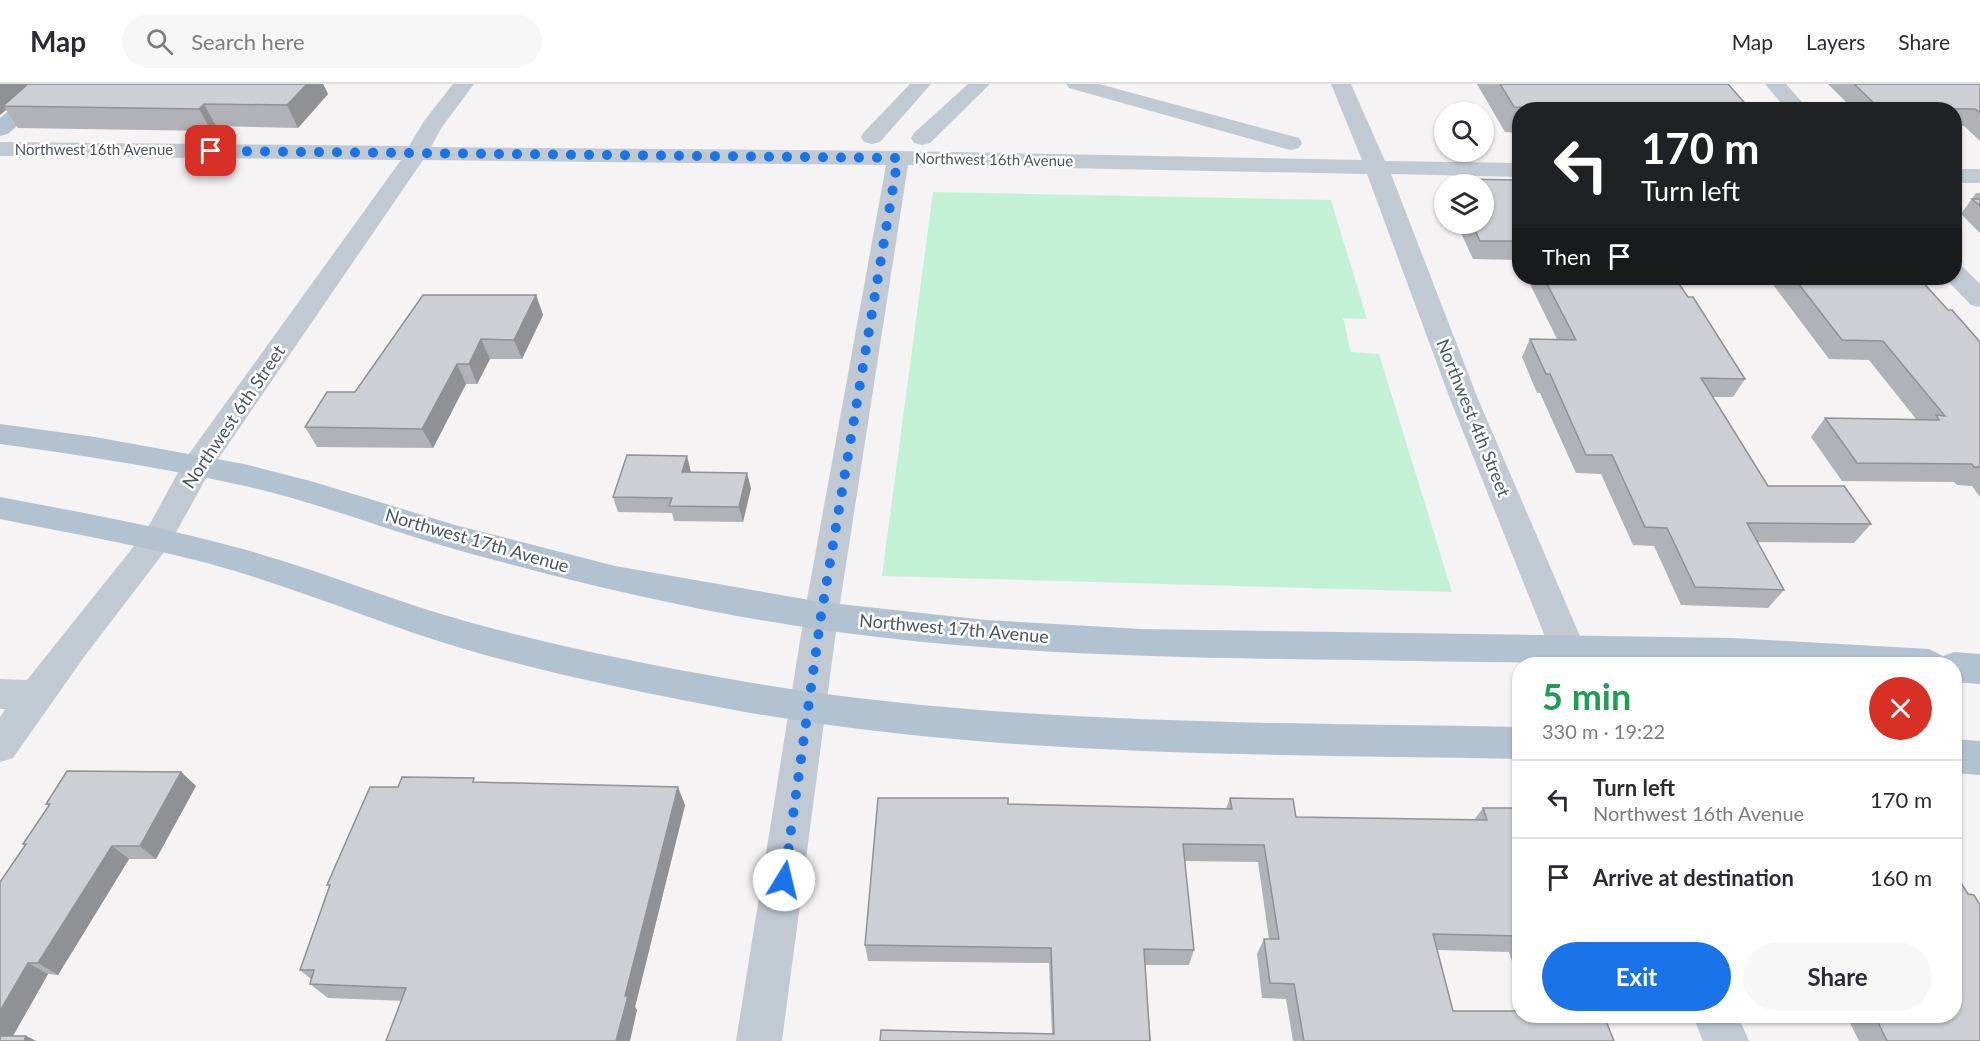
<!DOCTYPE html>
<meta charset="utf-8">
<style>
body{margin:0;font-family:Lato,sans-serif;background:#f7f7f7;color:#2b2b33;height:100vh;display:flex;flex-direction:column;font-size:22px;white-space:nowrap}
*{box-sizing:border-box;margin:0}
p{font-size:20px;color:#7c7c81}
.icon{flex:none;width:33px;height:33px;fill:none;stroke:currentColor;stroke-width:2;stroke-linecap:round;stroke-linejoin:round}
.map{position:relative;flex:1;overflow:hidden}
.sheet{position:absolute;left:1512px;top:573px;width:450px;height:366px;display:flex;flex-direction:column;background:#fff;border-radius:24px;box-shadow:0 2px 4px #0004}
.sheet>*{flex:none}
.hud{position:absolute;left:1512px;top:18px;width:450px;height:183px;border-radius:24px;box-shadow:0 2px 4px #0004;background:#202124;color:#fff;overflow:hidden}
.controls{position:absolute;left:1434px;top:18px;display:grid;gap:12px}
.controls a{display:grid;place-items:center;width:60px;height:60px;border-radius:50%;background:#fff;box-shadow:0 2px 4px #0004;font-size:30px}
.pin{position:absolute;display:grid;place-items:center;width:51px;height:51px;color:#fff;margin:-26px;border-radius:12px;box-shadow:0 3px 9px #0006}
.me{position:absolute;width:66px;margin:-33px;rotate:9deg;stroke-linejoin:round;filter:drop-shadow(0 0 4px #0008)}
.turn{display:flex;align-items:center;gap:21px;height:126px;padding:0 30px;font-size:27px}
.turn .icon{width:78px;height:78px;stroke-width:2.5}
.turn b{display:block;font-size:42px;line-height:51px}
.then{display:flex;align-items:center;height:57px;padding:0 30px;background:#0003;gap:12px;font-size:22px}
.round{display:grid;place-items:center;flex:none;width:63px;height:63px;border-radius:32px;background:#f7f7f7}
.headline{display:flex;align-items:center;justify-content:space-between;height:102px;padding:0 30px}
h1{font-size:36px;font-weight:700;line-height:45px;color:#1e9e55}
.cta{display:flex;gap:12px;margin-top:auto;padding:12px 30px}
.cta a{flex:1;height:69px;border-radius:36px;background:#1a73e8;color:#fff;font-size:24px;font-weight:700;line-height:69px;text-align:center}
.cta a+a{background:#f7f7f7;color:#2b2b33}
ul{padding:0;list-style:none}
li{display:flex;align-items:center;gap:18px;height:78px;padding:0 30px;border-top:2px solid #e1e1e2}
li div{flex:1}
li b{display:block;font-size:22px}
li em{font-style:normal}
header{display:flex;align-items:center;gap:36px;box-sizing:border-box;height:84px;padding:0 30px;background:#fff;border-bottom:2px solid #e1e1e2}
header strong{font-size:28px}
nav{display:flex;gap:33px;margin-inline-start:auto;font-size:21px}
.search{width:420px;height:54px;background:#f7f7f7;display:flex;align-items:center;gap:15px;box-sizing:border-box;padding:0 21px;border-radius:33px;color:#7c7c81;font-size:22px}
.map>svg:first-child{display:block}
</style>
<header>
<strong>Map</strong>
<div class="search"><svg class="icon" aria-label="search" viewBox="0 0 24 24"><circle cx="10" cy="10" r="6"/><path d="M15 15l6 6"/></svg>Search here</div>
<nav><a>Map</a><a>Layers</a><a>Share</a></nav>
</header>
<div class="map">
<svg width="1980" height="957" viewBox="0 0 1980 957">
<rect width="100%" height="100%" fill="#f5f3f3"/>
<!-- green -->
<polygon fill="#c3f1d5" points="933,108 1331,116 1367,235 1343,234 1351,268 1379,270 1452,508 882,492"/>
<g fill="none" stroke-linecap="round" stroke-linejoin="round">
<!-- minor -->
<g fill="#c1cad2" fill-rule="evenodd">
<polygon points="453,0 474,0 442,43 431,63 898,67 1362,76 1331,0 1351,0 1385,77 1520,79 1520,93 1391,90 1478,315 1592,580 1556,580 1450,315 1367,90 908,81 838,532 782,957 736,957 804,532 886,81 423,76 210,387 168,463 84,573 13,674 0,678 0,633 5,625 0,625 0,595 27,596 146,447 186,374 401,76 0,72 0,58 409,62 424,37"/>
<polygon points="910,0 931,0 880,58 872,60 864,58 861,53 864,48"/>
<polygon points="968,0 990,0 930,59 922,61 914,59 911,54 914,49"/>
<polygon points="1066,0 1099,0 1299,54 1302,59 1299,64 1291,66 1283,64 1069,4"/>
<polygon points="1765,0 1786,0 1809,26 1787,26"/>
<rect x="1954" y="85" width="26" height="14"/>
<polygon points="1954,180 1963,183 1980,200 1980,223 1971,221 1945,194 1954,194"/>
<polygon points="1693,932 1738,932 1749,957 1703,957"/>
</g>
<!-- major -->
<g fill="#b3c2d1" fill-rule="evenodd">
<polygon points="42,0 65,0 8,50 0,52 0,34"/>
<path d="M 0,340 L 95,353 L 244,380 L 314,398 L 455,441 L 615,482 L 821,518 L 986,536 L 1141,545 L 1733,554 L 1929,565 L 1943,572 L 1954,568 L 1980,570 L 1980,600 L 1954,598 L 1954,580 C 1756,580 1557,580 1358,576 C 1179,574 1000,571 823,546 C 698,528 575,499 454,465 C 384,445 316,418 245,402 C 164,384 82,371 0,360 Z"/>
<path d="M 0,413 C 79,428 158,442 235,463 C 315,484 392,517 472,539 C 556,562 643,580 730,595 C 990,641 1256,638 1520,643 L 1520,675 C 1256,670 989,673 729,625 C 643,609 556,591 471,567 C 392,544 315,511 235,487 C 158,464 79,451 0,435 Z"/>
<polygon points="1954,655 1980,657 1980,691 1954,689"/>
</g>
</g>
<!-- wall -->
<g fill="#b0b2b7">
<polygon points="0,0 323,0 328,10 298,44 216,42 211,47 18,44 6,26 0,31"/>
<polygon points="1477,0 1728,0 1751,26 1520,26 1520,49 1505,48"/>
<polygon points="1828,0 1980,0 1980,57 1964,42 1954,42 1954,26 1854,26"/>
<polygon points="1451,95 1520,96 1520,179 1518,176 1473,175 1457,140 1484,140 1484,100 1449,100"/>
<polygon points="1976,109 1980,109 1980,149 1961,130"/>
<polygon points="1527,194 1675,194 1745,295 1733,313 1713,313 1768,402 1871,440 1854,459 1758,458 1784,506 1768,524 1681,521 1654,462 1633,461 1601,390 1576,389 1540,309 1537,309 1522,273 1530,255 1557,255"/>
<polygon points="1768,194 1919,194 1948,226 1980,258 1980,413 1972,402 1957,401 1954,398 1842,397 1811,353 1825,334 1916,335 1869,276 1829,275"/>
<polygon points="536,211 543,231 522,275 490,275 477,300 466,300 433,364 317,363 305,343 355,308"/>
<polygon points="691,388 751,404 743,438 674,437 672,429 618,428 613,413"/>
<polygon points="181,688 196,702 156,775 129,775 58,891 48,890 13,952 26,952 36,957 0,957 25,762 23,760 49,722 46,720"/>
<polygon points="478,698 685,721 635,923 637,926 328,914 310,900 311,895 300,886 329,802 327,801 398,703"/>
<polygon points="1230,714 1296,733 1474,736 1483,724 1520,724 1520,902 1509,868 1437,866 1453,927 1614,957 1293,957 1286,915 1262,914 1257,870 1264,855 1269,855 1258,778 1184,777 1194,866 1189,881 1145,881 1151,957 1052,950 1049,879 868,877 865,861 1008,720 1226,725"/>
<polygon points="1831,932 1954,932 1980,957 1859,957 1849,937 1834,937"/>
</g>
<!-- shaded-wall -->
<g fill="#909195">
<polygon points="0,0 39,0 3,22 6,26 0,31"/>
<polygon points="307,0 323,0 328,10 298,44 287,21"/>
<polygon points="204,20 216,42 211,47 199,25"/>
<polygon points="536,211 543,231 522,275 514,256"/>
<polygon points="481,255 490,275 477,300 469,280"/>
<polygon points="457,280 466,300 433,364 422,345"/>
<polygon points="687,372 691,388 682,388"/>
<polygon points="747,389 751,404 743,438 739,423"/>
<polygon points="181,688 196,702 156,775 140,762"/>
<polygon points="678,703 685,721 635,923 637,926 630,957 616,957 625,912"/>
<polygon points="112,762 129,775 58,891 38,879"/>
<polygon points="28,879 48,890 10,957 0,957 0,927"/>
<polygon points="26,952 36,957 24,957"/>
</g>
<!-- building -->
<g fill="#cdcfd5" stroke="#909195" stroke-width="1.5">
<polygon points="28,0 307,0 287,21 204,20 199,25 3,22"/>
<polygon points="1500,0 1728,0 1751,26 1514,23"/>
<polygon points="1854,0 1980,0 1980,29 1975,25 1879,24"/>
<polygon points="1451,95 1520,96 1520,157 1480,157 1472,140 1484,140 1484,100 1454,100"/>
<polygon points="1972,115 1980,115 1980,122"/>
<polygon points="1544,194 1675,194 1688,213 1693,213 1745,295 1701,294 1768,402 1844,402 1871,440 1747,439 1784,506 1695,503 1667,444 1645,443 1612,371 1586,371 1550,290 1546,290 1530,255 1576,256"/>
<polygon points="1794,194 1919,194 1948,226 1952,226 1980,258 1980,383 1974,383 1972,380 1857,379 1825,334 1939,336 1936,331 1945,332 1883,257 1842,256"/>
<polygon points="423,211 536,211 514,256 481,255 469,280 457,280 422,345 305,343 327,308 355,308"/>
<polygon points="627,371 687,372 682,388 747,389 739,423 669,422 672,414 613,413"/>
<polygon points="67,687 181,688 140,762 112,762 38,879 28,879 0,927 0,798 26,760 23,760 50,720 46,720"/>
<polygon points="402,693 474,694 473,698 678,703 625,912 628,912 616,957 386,957 406,904 310,900 314,886 300,886 330,801 327,801 370,703 398,703"/>
<polygon points="878,714 1008,714 1008,720 1232,725 1230,714 1293,715 1296,733 1487,736 1483,724 1520,724 1520,852 1433,850 1453,927 1520,927 1520,932 1604,932 1614,957 1304,957 1294,900 1270,899 1264,855 1279,855 1264,761 1183,760 1194,866 1144,865 1150,957 880,957 881,946 1054,950 1051,864 865,861"/>
<polygon points="1954,788 1968,810 1974,811 1980,821 1980,957 1887,957 1875,932 1954,932"/>
<polygon points="0,952 26,952 24,957 0,957"/>
</g>
<g fill="none" stroke-linecap="round" stroke-linejoin="round">
<!-- route -->
<polyline stroke="#1a73e8" stroke-width="10" stroke-dasharray="0 18" points="211,67 898,74 821,532 784,796"/>
</g>
<g text-anchor="middle" stroke-width="5" stroke-linejoin="round" paint-order="stroke">
<!-- far-street labels -->
<g font-size="15" fill="#4a5661" stroke="#fff">
<text x="94" y="71">Northwest 16th Avenue</text>
<text transform="translate(994 76) rotate(1)" y="5">Northwest 16th Avenue</text>
</g>
<!-- street labels -->
<g font-size="18" fill="#4a5661" stroke="#fff">
<text transform="translate(234 333) rotate(-56)" y="6">Northwest 6th Street</text>
<text transform="translate(1473 334) rotate(68)" y="6">Northwest 4th Street</text>
<text transform="translate(477 457) rotate(16)" y="6">Northwest 17th Avenue</text>
<text transform="translate(954 545) rotate(5)" y="6">Northwest 17th Avenue</text>
</g>
</g>
</svg>
<div class="controls">
<a><svg class="icon" aria-label="search" viewBox="0 0 24 24"><circle cx="10" cy="10" r="6"/><path d="M15 15l6 6"/></svg></a>
<a><svg class="icon" aria-label="layers" viewBox="0 0 24 24"><path d="M12 4l9 5-9 5-9-5zM3 14l9 5 9-5"/></svg></a>
</div>
<div class="pin" style="left:211px;top:67px;background:#d93025"><svg class="icon" aria-label="arrive" viewBox="0 0 24 24"><path d="M6 21V4h12l-3 4 3 4H6"/></svg></div>
<svg class="me" style="left:784px;top:796px" viewBox="-20 -20 40 40"><circle r="19" fill="#fff"/><path d="M0-13L10 11 0 6-10 11z" fill="#1a73e8"/></svg>
<div class="hud">
<div class="turn"><svg class="icon" aria-label="left" viewBox="0 0 24 24"><path d="M17 20v-9H6M10 6l-5 5 5 5"/></svg><div><b>170 m</b>Turn left</div></div>
<div class="then">Then<svg class="icon" aria-label="arrive" viewBox="0 0 24 24"><path d="M6 21V4h12l-3 4 3 4H6"/></svg></div>
</div>
<section class="sheet">
<div class="headline"><div><h1>5 min</h1><p>330 m · 19:22</p></div><a class="round" style="background:#d93025;color:#fff"><svg class="icon" aria-label="close" viewBox="0 0 24 24"><path d="M6 6l12 12M18 6L6 18"/></svg></a></div>
<ul>
<li><svg class="icon" aria-label="left" viewBox="0 0 24 24"><path d="M17 20v-9H6M10 6l-5 5 5 5"/></svg><div><b>Turn left</b><p>Northwest 16th Avenue</p></div><em>170 m</em></li>
<li><svg class="icon" aria-label="arrive" viewBox="0 0 24 24"><path d="M6 21V4h12l-3 4 3 4H6"/></svg><div><b>Arrive at destination</b></div><em>160 m</em></li>
</ul>
<div class="cta"><a>Exit</a><a>Share</a></div>
</section>
</div>
